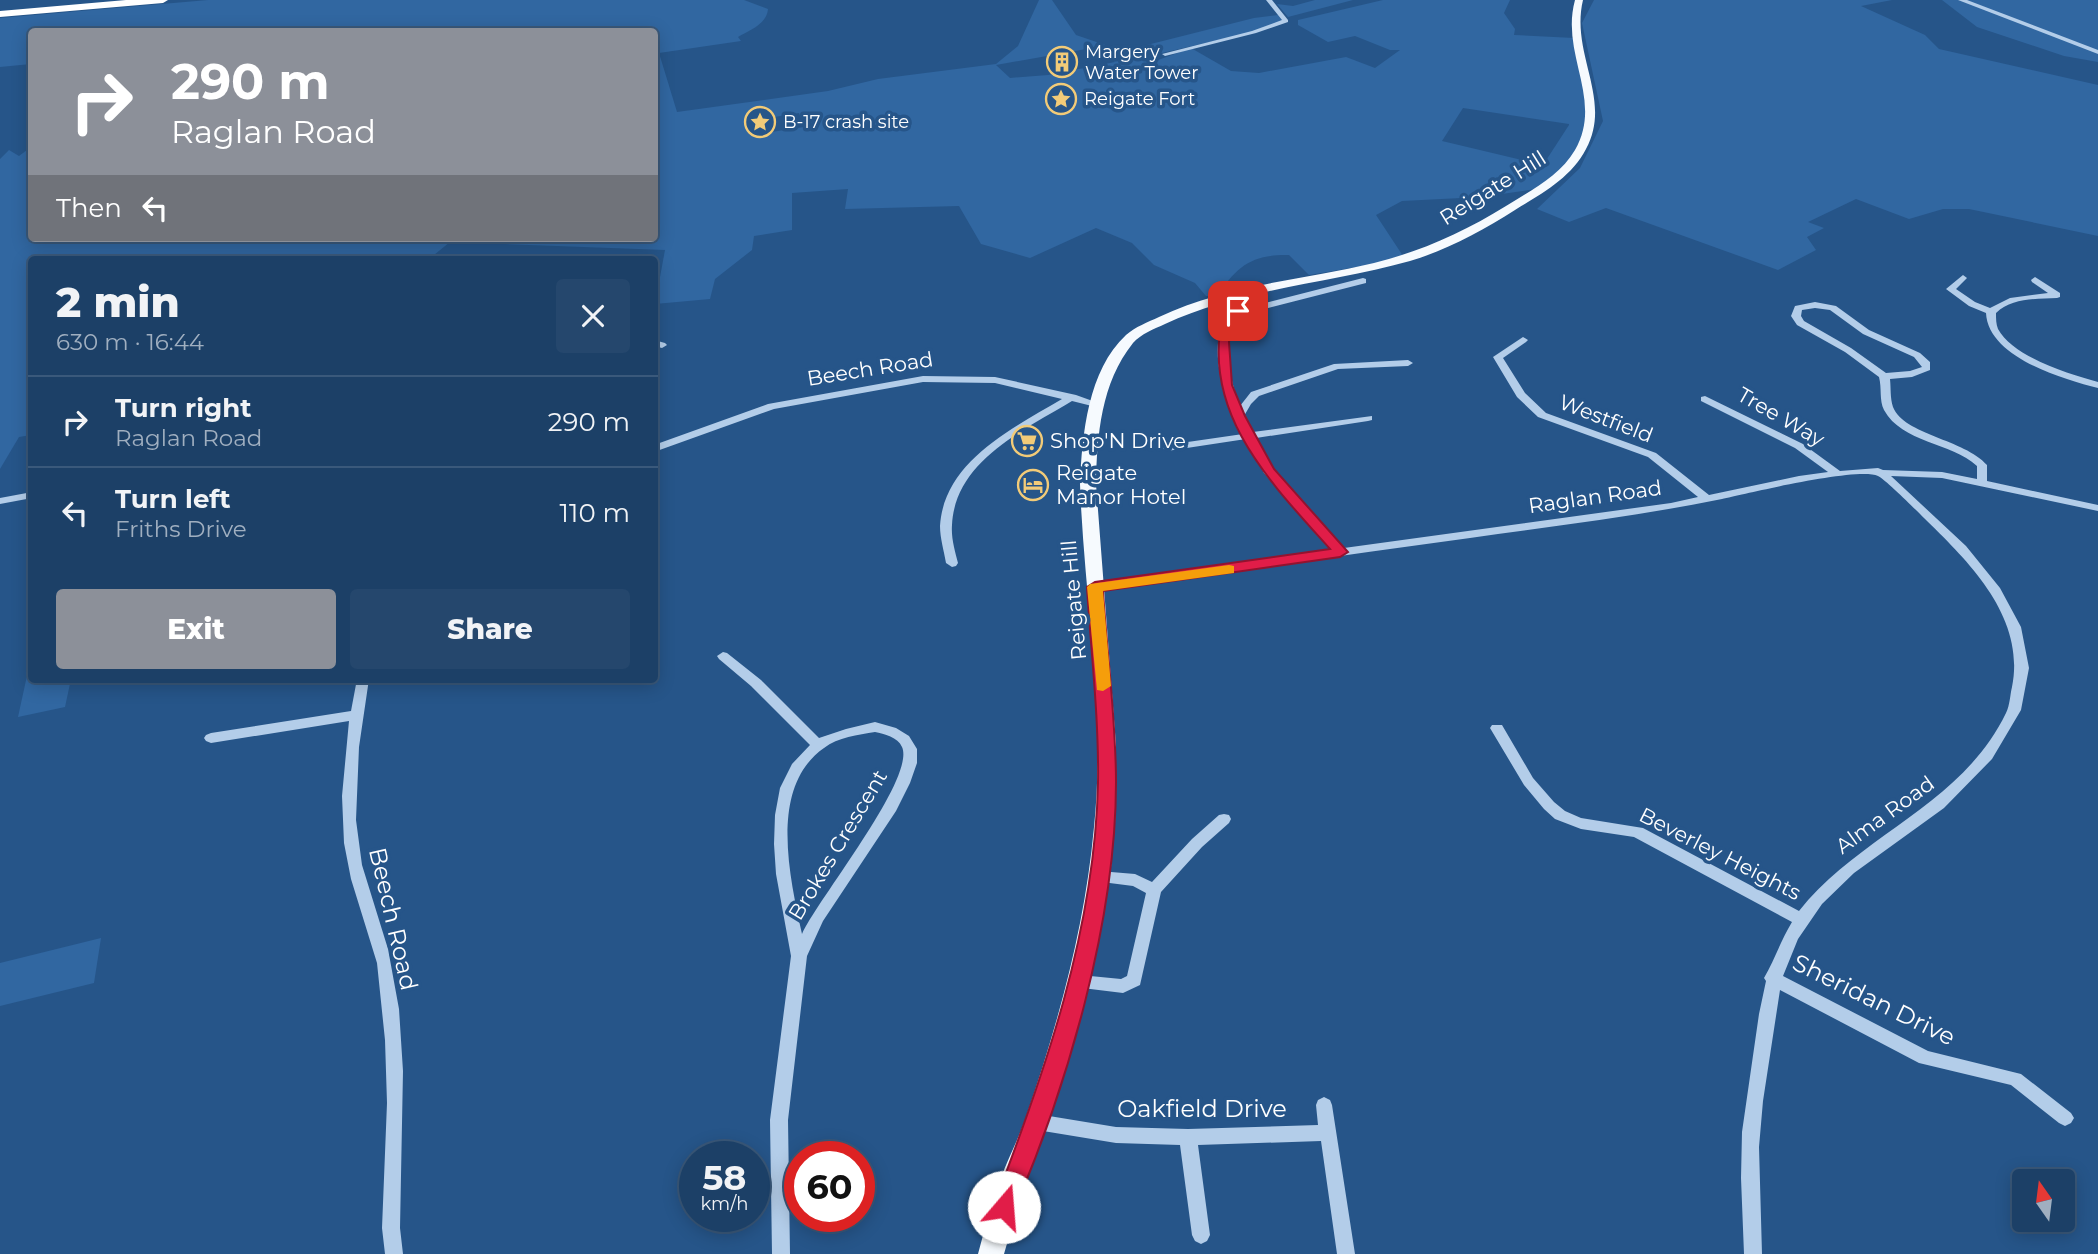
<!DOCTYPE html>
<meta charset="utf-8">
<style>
body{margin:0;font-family:Montserrat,sans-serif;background:#25476d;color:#f1f3f6;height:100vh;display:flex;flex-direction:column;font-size:26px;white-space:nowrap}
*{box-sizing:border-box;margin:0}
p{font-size:23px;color:#a0afc0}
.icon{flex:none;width:38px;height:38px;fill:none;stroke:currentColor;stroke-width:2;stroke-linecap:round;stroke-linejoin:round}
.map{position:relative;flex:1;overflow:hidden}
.panel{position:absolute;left:28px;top:256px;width:630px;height:427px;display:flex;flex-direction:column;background:#1c4067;border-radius:7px;box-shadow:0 4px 18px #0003,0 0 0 2px #3a597b}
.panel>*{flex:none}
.banner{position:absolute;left:28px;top:28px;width:630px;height:214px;border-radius:7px;box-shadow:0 4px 18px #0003,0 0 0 2px #3a597b;background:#8c9099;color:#fff;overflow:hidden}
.needle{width:46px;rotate:346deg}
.controls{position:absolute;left:2012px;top:1169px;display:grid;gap:14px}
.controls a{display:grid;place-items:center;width:63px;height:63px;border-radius:7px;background:#1c4067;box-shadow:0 4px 18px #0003,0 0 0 2px #3a597b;font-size:35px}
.speed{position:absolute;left:679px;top:1141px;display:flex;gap:14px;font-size:35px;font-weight:700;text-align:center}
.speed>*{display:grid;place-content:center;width:91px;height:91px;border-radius:50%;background:#1c4067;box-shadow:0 4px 18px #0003,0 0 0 2px #3a597b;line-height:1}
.speed small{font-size:18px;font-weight:400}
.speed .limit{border:10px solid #d22;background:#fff;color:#111}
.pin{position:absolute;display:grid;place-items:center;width:60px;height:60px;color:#fff;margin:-30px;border-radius:14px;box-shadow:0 4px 10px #0006}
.me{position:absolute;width:77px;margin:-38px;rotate:18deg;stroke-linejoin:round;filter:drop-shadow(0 0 5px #0008)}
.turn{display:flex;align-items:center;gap:24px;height:147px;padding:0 28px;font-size:32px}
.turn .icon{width:91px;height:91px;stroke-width:2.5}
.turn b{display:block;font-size:49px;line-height:60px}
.then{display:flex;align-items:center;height:66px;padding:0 28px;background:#0003;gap:14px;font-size:26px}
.round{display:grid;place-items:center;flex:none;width:74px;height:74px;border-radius:7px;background:#25476d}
.overview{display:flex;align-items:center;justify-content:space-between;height:119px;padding:0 28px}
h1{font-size:42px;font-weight:800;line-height:52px}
.button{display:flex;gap:14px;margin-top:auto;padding:14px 28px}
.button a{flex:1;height:80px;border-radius:7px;background:#8c9099;color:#fff;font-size:28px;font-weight:800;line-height:80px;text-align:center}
.button a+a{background:#25476d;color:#f1f3f6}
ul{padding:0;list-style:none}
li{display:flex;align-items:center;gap:21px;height:91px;padding:0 28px;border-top:2px solid #3a597b}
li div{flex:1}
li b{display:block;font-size:26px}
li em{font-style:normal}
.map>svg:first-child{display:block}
</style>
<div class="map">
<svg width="2098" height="1254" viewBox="0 0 2098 1254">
<rect width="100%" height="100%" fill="#265589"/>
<!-- green -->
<g fill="#3167a1" fill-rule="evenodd">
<path d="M 208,0 L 744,0 L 768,9 C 767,24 750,30 738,37 L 741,41 L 659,53 L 677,112 L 828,91 L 878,79 L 996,64 L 1018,46 L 1039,0 L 1052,0 L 1076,35 L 1123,51 L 1254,18 L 1278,15 L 1283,21 L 1258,31 L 1140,58 L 1150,63 L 1191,48 L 1231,71 L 1259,73 L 1346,57 L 1375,68 L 1400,50 L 1390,50 L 1355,36 L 1328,42 L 1298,25 L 1298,20 L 1383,0 L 1510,0 L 1504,13 L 1515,29 L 1514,35 L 1574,38 L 1591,91 L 1583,146 L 1543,188 L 1481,197 L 1402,201 L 1376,215 L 1405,259 L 1309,275 L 1289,255 C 1252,254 1237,266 1217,296 L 1206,296 L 1195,283 L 1154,265 L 1132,243 L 1096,228 L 1030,258 L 981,244 L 959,206 L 845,209 L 848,189 L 792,193 L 792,230 L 754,236 L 752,250 L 715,279 L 710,299 L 655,304 L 665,250 L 450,242 L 429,259 L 32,259 L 31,435 L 19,437 L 0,469 L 0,159 L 9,150 L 19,156 L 31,147 L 31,159 L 29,159 L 32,160 L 32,238 L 654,238 L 654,32 L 32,32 L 31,64 L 0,67 L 0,18 ZM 1092,48 L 1115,62 L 1048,75 L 1010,78 L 996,65 ZM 1463,108 L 1569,124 L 1569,125 L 1543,165 L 1442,141 ZM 799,113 L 804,127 L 765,133 L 750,121 Z"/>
<polygon points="1315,0 1353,0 1288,17 1277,4 1293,6"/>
<polygon points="1594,0 1892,0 1861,6 1925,35 1939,49 2098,85 2098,236 1969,209 1943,209 1909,219 1856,199 1808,222 1824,228 1807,237 1816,250 1778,270 1606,208 1569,222 1537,209 1580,168 1603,121 1582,23"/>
<polygon points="1942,0 2098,0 2098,62 2064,56 1977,27"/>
<polygon points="31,670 32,679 71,679 65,707 18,717 28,671"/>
<polygon points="101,938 94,983 0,1006 0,963"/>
</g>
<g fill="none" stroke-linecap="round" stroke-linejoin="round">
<!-- minor -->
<g fill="#b3cde9" fill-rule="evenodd">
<polygon points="1266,0 1272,0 1288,20 1288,22 1256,33 1165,56 1162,54 1252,31 1282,20"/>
<polygon points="1958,0 1967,0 2098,50 2098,54"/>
<path d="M 1963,275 L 1967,278 L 1956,289 L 1975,302 L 1990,308 L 2010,298 L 2048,293 L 2032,282 L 2031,280 L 2035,277 L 2060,293 L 2060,297 L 2057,298 C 2036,299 2012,298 1996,313 C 1996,319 1996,324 1998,329 C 2013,357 2069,374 2098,382 L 2098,388 C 2062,379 1988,357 1986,313 L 1969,306 L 1946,289 Z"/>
<path d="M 1363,278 L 1366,279 L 1366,283 L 1233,317 C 1222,347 1229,376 1240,406 L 1251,392 L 1334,364 L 1408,360 L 1413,363 L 1408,366 L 1338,369 L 1259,396 L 1251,404 L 1244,416 L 1253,432 L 1372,416 L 1372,420 L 1368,421 L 1256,438 L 1273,470 L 1344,548 L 1671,503 L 1698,497 L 1648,457 L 1538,417 L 1517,397 L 1493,357 L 1523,337 L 1528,340 L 1526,342 L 1503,358 L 1525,393 L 1546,413 L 1656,453 L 1709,495 L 1799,476 L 1828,472 L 1795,448 L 1701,401 L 1701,397 L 1705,396 L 1803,444 L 1840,471 L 1878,468 L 1883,470 L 1942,472 L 1977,479 L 1977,466 C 1951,442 1902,443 1884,410 C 1879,400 1882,388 1879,377 L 1845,352 L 1797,325 L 1791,316 L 1795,306 L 1815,302 L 1836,306 L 1869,330 L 1920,353 L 1930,362 L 1930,370 L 1912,377 L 1890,379 C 1891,388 1890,398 1893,407 C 1904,435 1964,439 1987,465 L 1987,481 L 2098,505 L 2098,511 L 1942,478 L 1891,476 L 1966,546 L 2000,588 L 2021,627 L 2029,668 L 2021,710 L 1992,759 L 1944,808 L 1854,873 L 1822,904 L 1798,939 L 1783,976 L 1928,1051 L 2021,1074 L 2071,1113 L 2074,1118 L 2071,1123 L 2065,1126 L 2059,1123 L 2011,1085 L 1919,1063 L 1780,990 L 1763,1101 L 1759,1147 L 1762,1254 L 1744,1254 L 1741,1178 L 1742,1132 L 1759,1014 L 1766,981 L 1764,978 C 1774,961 1781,940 1792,922 L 1634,837 L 1581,829 L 1555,819 L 1544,809 L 1524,785 L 1490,728 L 1492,725 L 1502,725 L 1533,778 L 1554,802 L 1565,811 L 1581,818 L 1643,828 L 1799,911 C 1860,834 1961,806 2006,713 C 2010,705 2010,695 2012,687 C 2026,617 1969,562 1924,518 C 1916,510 1886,480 1878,476 C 1857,467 1749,493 1722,499 C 1639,516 1554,526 1470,538 C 1345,555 1220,573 1095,591 L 1091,590 L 1089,587 L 1091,584 L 1095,583 L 1333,550 L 1264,473 L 1246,439 L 1167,451 L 1162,448 L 1167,445 L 1243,434 C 1224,398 1207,352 1226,313 ZM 1815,308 L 1830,310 L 1863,334 L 1914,357 L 1922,367 L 1910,371 L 1886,373 L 1851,348 L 1804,321 L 1801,316 L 1802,310 Z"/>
<polygon points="654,340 665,343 667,345 662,348 654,346"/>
<path d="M 923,376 L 995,377 L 1076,395 L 1101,404 L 1096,407 L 1072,401 C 1024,430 955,461 952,525 C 951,538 955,551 958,563 L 956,566 L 952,567 L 946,563 C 944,551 940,538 940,526 C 944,461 1013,428 1062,399 L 995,383 L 923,382 L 774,409 L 654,452 L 654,445 L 768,404 Z"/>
<polygon points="32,492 32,498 0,504 0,498"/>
<path d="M 723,652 L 727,653 L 761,680 L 819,738 L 846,729 L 875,722 L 896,728 L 909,736 L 917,749 L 917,763 L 910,783 L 896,811 L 823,921 L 807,956 L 788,1120 L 790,1254 L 772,1254 L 770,1120 L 791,956 L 776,874 L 774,844 L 775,815 L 780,788 L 792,764 L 810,745 L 751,686 L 719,659 L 717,656 ZM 875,732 C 884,734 898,737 902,747 C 916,778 818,899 802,934 C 790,878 768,787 824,748 C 838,737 858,735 875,732 Z"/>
<polygon points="357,679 369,679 359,747 356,820 362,865 388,949 399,1009 403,1071 400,1228 403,1254 385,1254 382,1228 387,1103 385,1040 377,963 351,879 344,843 342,796 349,721 211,743 206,741 204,738 206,735 211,733 351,711"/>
<polygon points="1224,814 1229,815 1231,819 1229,823 1202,847 1161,892 1140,985 1123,993 1074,987 1072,982 1074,977 1080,975 1121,979 1127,976 1146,893 1133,886 1094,881 1092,877 1094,873 1099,871 1135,874 1152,882 1192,839 1219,815"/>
<polygon points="1324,1097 1330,1100 1332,1105 1355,1254 1337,1254 1321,1141 1198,1145 1210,1235 1207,1241 1201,1244 1195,1241 1192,1235 1180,1145 1116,1143 1037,1130 1031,1128 1028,1122 1031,1116 1037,1114 1116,1127 1188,1129 1318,1125 1316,1105 1318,1100"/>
</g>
<!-- major -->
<path fill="#f6fafe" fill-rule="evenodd" d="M 1575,0 L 1583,0 C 1570,54 1613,99 1586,149 C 1571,178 1541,194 1515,210 C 1482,231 1447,250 1410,261 C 1328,284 1242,288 1165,324 C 1154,329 1141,334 1133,343 C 1101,383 1097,435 1096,484 L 1116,745 L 1115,824 L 1111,867 L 1096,952 L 1075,1036 L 1047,1127 L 1024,1184 L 1004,1254 L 978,1254 C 985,1229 991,1203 1001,1178 C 1008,1158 1018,1140 1025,1120 C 1058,1024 1085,927 1094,827 C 1106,713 1084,598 1080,484 C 1082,435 1088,370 1126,335 C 1135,327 1148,322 1159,317 C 1227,285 1302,280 1374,263 C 1422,251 1464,232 1506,206 C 1530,191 1560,176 1575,150 C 1604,99 1560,55 1575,0 Z"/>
<!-- highway -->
<polygon fill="#fff" fill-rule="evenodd" points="126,0 168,0 163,3 0,17 0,11"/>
</g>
<!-- route -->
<path fill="#e11d48" stroke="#92132f" stroke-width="2" d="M 1234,308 L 1244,311 L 1235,317 L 1229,342 L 1232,385 L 1245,416 L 1274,469 L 1348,552 L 1340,557 L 1103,591 C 1107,654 1116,719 1116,782 C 1116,922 1067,1088 1012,1215 L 1004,1218 L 996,1215 L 993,1207 C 1045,1072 1095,930 1098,783 C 1099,718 1091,652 1087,587 L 1095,582 L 1330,549 C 1270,482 1200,412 1223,315 Z"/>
<!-- slow -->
<polygon fill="#f59e0b" points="1229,565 1234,566 1234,573 1103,591 1111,686 1103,691 1097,690 1087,587 1090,584"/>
<!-- icons -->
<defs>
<g id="building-ring" transform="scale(1.575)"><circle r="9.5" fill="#265589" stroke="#f2cb78" stroke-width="1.5"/><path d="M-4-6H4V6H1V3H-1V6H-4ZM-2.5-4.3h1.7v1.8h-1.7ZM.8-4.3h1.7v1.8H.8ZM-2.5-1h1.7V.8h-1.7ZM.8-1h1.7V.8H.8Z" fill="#f2cb78"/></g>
<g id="sight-ring" transform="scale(1.575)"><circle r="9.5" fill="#265589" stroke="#f2cb78" stroke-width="1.5"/><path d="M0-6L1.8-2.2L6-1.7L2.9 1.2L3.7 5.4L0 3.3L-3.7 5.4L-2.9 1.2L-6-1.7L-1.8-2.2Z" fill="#f2cb78"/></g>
<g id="supermarket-ring" transform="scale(1.575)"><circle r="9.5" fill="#265589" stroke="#f2cb78" stroke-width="1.5"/><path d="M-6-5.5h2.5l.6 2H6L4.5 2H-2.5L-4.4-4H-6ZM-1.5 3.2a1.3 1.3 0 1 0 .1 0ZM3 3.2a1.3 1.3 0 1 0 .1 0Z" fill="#f2cb78"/></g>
<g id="hotel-ring" transform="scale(1.575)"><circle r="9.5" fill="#265589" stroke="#f2cb78" stroke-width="1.5"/><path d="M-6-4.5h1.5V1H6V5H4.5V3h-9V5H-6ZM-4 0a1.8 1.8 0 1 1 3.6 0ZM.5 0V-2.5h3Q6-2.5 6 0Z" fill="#f2cb78"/></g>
</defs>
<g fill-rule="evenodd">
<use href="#building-ring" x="1062" y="62"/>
<use href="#sight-ring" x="1061" y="99"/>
<use href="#sight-ring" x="760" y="122"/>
<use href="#supermarket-ring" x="1027" y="441"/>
<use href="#hotel-ring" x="1033" y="485"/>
</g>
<g text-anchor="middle" stroke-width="7" stroke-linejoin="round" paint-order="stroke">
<!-- far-poi labels -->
<g font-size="18" fill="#fff" stroke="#265589" text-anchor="start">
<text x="1085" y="58">Margery<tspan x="1085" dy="21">Water Tower</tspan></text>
<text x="1084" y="105">Reigate Fort</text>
<text x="783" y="128">B-17 crash site</text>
</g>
<!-- street labels -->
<g font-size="21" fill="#fff" stroke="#265589">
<text transform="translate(1493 188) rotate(-32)" y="7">Reigate Hill</text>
<text transform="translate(870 369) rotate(-9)" y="7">Beech Road</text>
<text transform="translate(1781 417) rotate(30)" y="7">Tree Way</text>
<text transform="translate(1606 419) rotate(21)" y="7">Westfield</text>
<text transform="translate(1595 497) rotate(-8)" y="7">Raglan Road</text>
<text transform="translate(1074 600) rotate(-95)" y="7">Reigate Hill</text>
<text transform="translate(1885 815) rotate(-36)" y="7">Alma Road</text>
<text transform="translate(838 845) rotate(-59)" y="7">Brokes Crescent</text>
<text transform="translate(1720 854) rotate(27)" y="7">Beverley Heights</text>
</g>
<!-- poi labels -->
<g font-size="21" fill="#fff" stroke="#265589" text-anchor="start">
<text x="1050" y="448">Shop'N Drive</text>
<text x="1056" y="480">Reigate<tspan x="1056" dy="24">Manor Hotel</tspan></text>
</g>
<!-- near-street labels -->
<g font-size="24" fill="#fff" stroke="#265589">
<text transform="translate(393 919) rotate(77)" y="8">Beech Road</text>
<text transform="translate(1874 1000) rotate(26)" y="8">Sheridan Drive</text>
<text x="1202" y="1117">Oakfield Drive</text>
</g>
</g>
</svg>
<div class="controls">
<a><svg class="needle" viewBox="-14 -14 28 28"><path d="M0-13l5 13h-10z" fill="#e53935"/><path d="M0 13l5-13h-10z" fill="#a0afc0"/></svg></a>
</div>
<div class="speed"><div>58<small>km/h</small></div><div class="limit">60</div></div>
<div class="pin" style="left:1238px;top:311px;background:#d93025"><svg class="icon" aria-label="arrive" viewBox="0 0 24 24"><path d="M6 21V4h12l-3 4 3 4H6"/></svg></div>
<svg class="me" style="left:1004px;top:1207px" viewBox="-20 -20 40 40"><circle r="19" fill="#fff"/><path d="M0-13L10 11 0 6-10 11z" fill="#e11d48"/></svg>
<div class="banner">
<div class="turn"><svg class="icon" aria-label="right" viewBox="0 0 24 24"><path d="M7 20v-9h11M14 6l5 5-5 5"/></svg><div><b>290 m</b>Raglan Road</div></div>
<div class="then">Then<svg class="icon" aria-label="left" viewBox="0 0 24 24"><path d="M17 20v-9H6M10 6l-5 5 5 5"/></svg></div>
</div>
<section class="panel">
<div class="overview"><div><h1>2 min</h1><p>630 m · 16:44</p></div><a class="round"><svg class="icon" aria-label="close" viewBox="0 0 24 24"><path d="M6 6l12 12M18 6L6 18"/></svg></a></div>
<ul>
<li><svg class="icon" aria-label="right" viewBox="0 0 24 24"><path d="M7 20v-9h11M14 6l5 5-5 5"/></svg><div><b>Turn right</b><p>Raglan Road</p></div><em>290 m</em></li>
<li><svg class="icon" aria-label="left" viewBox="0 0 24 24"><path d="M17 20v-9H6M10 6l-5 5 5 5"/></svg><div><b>Turn left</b><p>Friths Drive</p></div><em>110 m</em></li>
</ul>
<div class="button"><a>Exit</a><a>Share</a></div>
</section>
</div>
